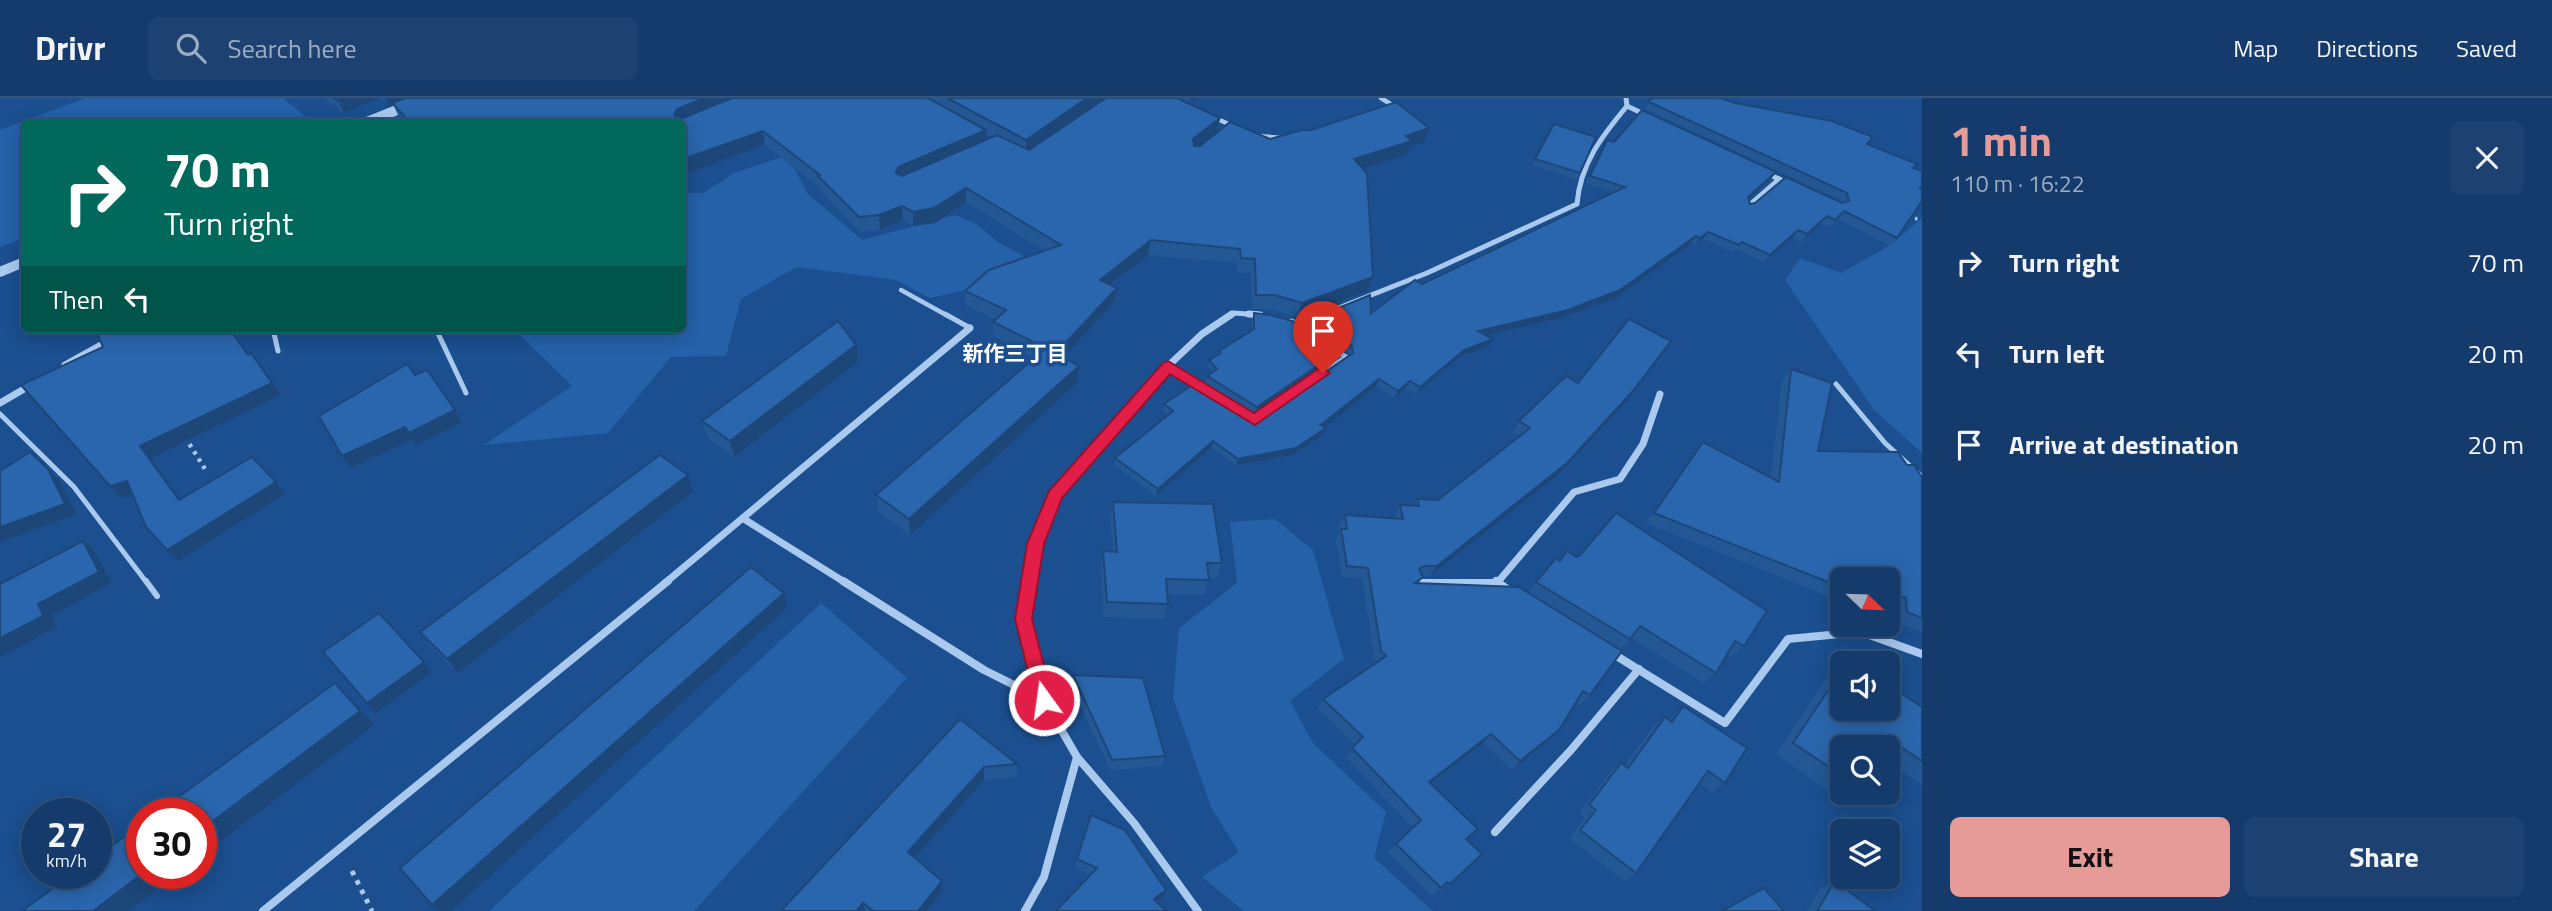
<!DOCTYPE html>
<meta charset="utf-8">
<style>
body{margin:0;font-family:"Titillium Web","Noto Sans JP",sans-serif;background:#1d4271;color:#f1f3f6;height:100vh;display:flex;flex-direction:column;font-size:26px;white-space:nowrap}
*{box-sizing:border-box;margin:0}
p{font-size:23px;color:#9dadc1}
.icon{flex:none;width:38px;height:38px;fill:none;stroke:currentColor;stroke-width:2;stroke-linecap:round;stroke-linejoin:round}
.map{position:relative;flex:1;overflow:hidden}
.details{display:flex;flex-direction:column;background:#143b6b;width:630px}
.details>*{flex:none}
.banner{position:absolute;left:21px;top:21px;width:665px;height:214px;border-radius:10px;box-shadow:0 4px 18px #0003,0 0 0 2px #33557e;background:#00695c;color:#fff;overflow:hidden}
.needle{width:46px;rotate:113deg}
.fabs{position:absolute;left:1830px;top:469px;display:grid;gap:14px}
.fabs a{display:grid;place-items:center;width:70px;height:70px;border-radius:10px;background:#143b6b;box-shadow:0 4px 18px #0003,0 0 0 2px #33557e;font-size:35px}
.speed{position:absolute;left:21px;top:700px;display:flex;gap:14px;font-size:35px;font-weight:700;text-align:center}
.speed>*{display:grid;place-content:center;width:91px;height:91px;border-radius:50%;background:#143b6b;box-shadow:0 4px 18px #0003,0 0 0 2px #33557e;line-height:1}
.speed small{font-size:18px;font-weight:400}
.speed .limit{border:10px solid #d22;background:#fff;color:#111}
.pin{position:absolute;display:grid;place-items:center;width:60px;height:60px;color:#fff;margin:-72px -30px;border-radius:50% 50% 50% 0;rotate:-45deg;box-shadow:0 0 7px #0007}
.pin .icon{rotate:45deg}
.me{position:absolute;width:77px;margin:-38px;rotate:346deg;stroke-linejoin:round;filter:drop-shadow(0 0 5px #0008)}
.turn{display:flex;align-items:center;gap:24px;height:147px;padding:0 28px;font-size:32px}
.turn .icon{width:91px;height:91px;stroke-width:2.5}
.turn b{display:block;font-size:49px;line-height:60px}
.then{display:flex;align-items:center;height:66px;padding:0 28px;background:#0003;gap:14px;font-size:26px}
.round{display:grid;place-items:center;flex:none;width:74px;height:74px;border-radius:10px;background:#1d4271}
.headline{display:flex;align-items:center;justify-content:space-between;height:119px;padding:0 28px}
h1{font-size:42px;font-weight:700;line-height:52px;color:#e69b98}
.cta{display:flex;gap:14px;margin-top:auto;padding:14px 28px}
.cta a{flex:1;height:80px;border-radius:10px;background:#e69b98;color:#111;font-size:28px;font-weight:700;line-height:80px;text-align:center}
.cta a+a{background:#1d4271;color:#f1f3f6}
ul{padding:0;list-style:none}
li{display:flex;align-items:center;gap:21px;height:91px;padding:0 28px}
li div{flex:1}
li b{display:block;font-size:26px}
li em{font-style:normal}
header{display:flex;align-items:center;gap:42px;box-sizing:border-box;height:98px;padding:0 35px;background:#143b6b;border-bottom:2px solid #33557e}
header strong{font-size:33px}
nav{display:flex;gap:38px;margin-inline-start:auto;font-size:24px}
.search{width:490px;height:63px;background:#1d4271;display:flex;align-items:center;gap:18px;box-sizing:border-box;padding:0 24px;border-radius:10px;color:#9dadc1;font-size:26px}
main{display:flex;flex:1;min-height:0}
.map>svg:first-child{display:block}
</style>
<header>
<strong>Drivr</strong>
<div class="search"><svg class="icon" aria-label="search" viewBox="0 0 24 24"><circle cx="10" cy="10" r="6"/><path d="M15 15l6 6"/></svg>Search here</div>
<nav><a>Map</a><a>Directions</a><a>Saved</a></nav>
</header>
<main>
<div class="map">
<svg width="1922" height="813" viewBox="0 0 1922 813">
<rect width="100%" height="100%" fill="#1b4f8f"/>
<!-- green -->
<g fill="#2461a8">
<polygon points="85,0 283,0 306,19 297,24 24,24 24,140 0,149 0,32"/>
<polygon points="782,59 794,70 808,96 862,142 956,117 978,127 998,144 1032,163 966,192 930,200 896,182 797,169 741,201 726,258 671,259 608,335 484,347 572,288 514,231 682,231 683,95 703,95 734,75"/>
<polygon points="1922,120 1922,355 1874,312 1785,182 1800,160 1841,175 1889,148"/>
<polygon points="1275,421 1313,452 1344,561 1290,603 1313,645 1386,714 1374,760 1433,813 1244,813 1202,779 1239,754 1211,709 1173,600 1179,530 1237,485 1230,424"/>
<polygon points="821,505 907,580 694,813 489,813"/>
</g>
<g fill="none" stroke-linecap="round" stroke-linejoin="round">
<!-- path-far2 -->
<polyline stroke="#a9c9ee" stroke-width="3.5" stroke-dasharray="2.5 4.5" stroke-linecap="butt" points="1908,120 1922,121"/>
<!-- path-far1 -->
<polyline stroke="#a9c9ee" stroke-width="4.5" stroke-dasharray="3.5 5" stroke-linecap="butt" points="185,339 205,371"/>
<!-- path -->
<polyline stroke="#a9c9ee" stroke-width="5" stroke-dasharray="4.5 6" stroke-linecap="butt" points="352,773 372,813"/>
<!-- service-far2 -->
<g stroke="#a9c9ee" stroke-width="4.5">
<polyline points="1381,0 1397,10"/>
<polyline points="1213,19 1233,28"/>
<polyline points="1258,38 1283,40"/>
<polyline points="1747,109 1779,81"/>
<polyline points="901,192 948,218"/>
</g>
<!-- service-far1 -->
<g stroke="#a9c9ee" stroke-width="5">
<polyline points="945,216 970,230"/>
<polyline points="273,231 278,253"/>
<polyline points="436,231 466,295"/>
<polyline points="1168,268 1200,288"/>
<polyline points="1836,286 1885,345 1922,379"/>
<polyline points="0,316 74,389 147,485"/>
<polyline points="1253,321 1346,259 1334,251"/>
<polyline points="1418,484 1495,484"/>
</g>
<!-- service -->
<g stroke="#a9c9ee" stroke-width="6">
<polyline points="146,483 157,498"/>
<polyline points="1418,484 1495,484"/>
</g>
<!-- minor-far2 -->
<g stroke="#a9c9ee" stroke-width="5">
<polyline points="1627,8 1648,18"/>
<polyline points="1766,75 1790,86"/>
<polyline points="1230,218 1234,215 1260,217"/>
<path d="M 1318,218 L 1427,175 L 1577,106 C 1580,66 1602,38 1627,8 L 1626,0"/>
</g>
<!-- minor-far1 -->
<g stroke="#a9c9ee" stroke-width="7">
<polyline points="1249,216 1260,217"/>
<polyline points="1291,224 1297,226 1322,216"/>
<polyline points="65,267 110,242"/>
<polyline points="0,305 31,287"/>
<polyline points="744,421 846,485"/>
<polyline points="665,485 970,230"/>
<polyline points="1030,485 1036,445 1055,397 1168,268 1202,236 1232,216"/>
<polyline points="1497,485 1574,394 1620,381 1643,346 1660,296"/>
</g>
<!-- minor -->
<g stroke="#a9c9ee" stroke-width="8">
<polyline points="843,483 984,572 1044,602"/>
<polyline points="1496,483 1510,493"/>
<polyline points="1610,554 1725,625 1788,541 1861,534 1922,556"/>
<polyline points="1077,659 1134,725 1198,813"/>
<polyline points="1495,734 1571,652 1639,571"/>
<polyline points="263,813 668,483"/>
<polyline points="1025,813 1044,779 1077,659 1044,602 1024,521 1030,483"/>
</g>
<!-- tertiary -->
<g stroke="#a9c9ee" stroke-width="10">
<polyline points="367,24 427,0"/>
<polyline points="0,174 24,164"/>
</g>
</g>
<!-- wall -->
<g fill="#245895" fill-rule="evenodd">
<polygon points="325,0 380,0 344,15"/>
<path d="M 381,0 L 1199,0 L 1190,4 L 1181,0 L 1181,2 L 1220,20 L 1217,34 L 1270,41 L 1424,44 L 1410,49 L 1407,57 L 1363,71 L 1367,193 L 1297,219 L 1271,211 L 1252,211 L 1251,175 L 1237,174 L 1237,165 L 1148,157 L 1110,187 L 1117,190 L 1114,204 L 1063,259 L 1077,285 L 910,437 L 878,413 L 876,397 L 1035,260 L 993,238 L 993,224 L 996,222 L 965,207 L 965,193 L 1045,153 L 966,104 L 935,125 L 913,128 L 903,122 L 880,132 L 860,134 L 820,93 L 819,89 L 765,47 L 689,75 L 682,67 L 682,24 L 404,24 L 399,19 L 393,6 L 388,8 ZM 986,35 L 994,39 L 986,42 Z"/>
<polygon points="1649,4 1735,5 1868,47 1913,70 1920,90 1897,140 1891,148 1838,121 1830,129 1821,125 1801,144 1793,140 1764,164 1737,151 1734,154 1703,141 1695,147 1691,146 1616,200 1564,219 1486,237 1489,248 1460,259 1416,296 1406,290 1394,300 1376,288 1324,329 1326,330 1323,337 1293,357 1236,367 1211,350 1156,398 1114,367 1115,360 1168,317 1163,313 1164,306 1254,320 1260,319 1349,257 1349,255 1309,228 1312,221 1371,215 1422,186 1614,94 1586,85 1607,42 1614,44 1776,74 1771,81 1749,101 1750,106 1842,104 1841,102 1645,11"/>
<polygon points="1554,26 1580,75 1576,82 1532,67"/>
<polygon points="1254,215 1337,259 1255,316 1205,285 1207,278 1212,274 1208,269 1209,262 1217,257 1219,253 1252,232 1252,222"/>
<polygon points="858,264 734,359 707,339 702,323"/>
<polygon points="1791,271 1818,353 1907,367 1922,379 1922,534 1894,524 1894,510 1888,508 1888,481 1843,481 1843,492 1836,490 1827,498 1646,425 1694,355 1703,344 1771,379 1782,282"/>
<polygon points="1578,285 1625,305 1559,376 1430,478 1423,478 1419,485 1528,495 1556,460 1560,463 1567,453 1744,548 1731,559 1727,556 1716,575 1704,585 1631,540 1620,552 1590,597 1580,607 1576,604 1549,642 1512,672 1483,645 1431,686 1467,741 1482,756 1441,794 1439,792 1432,798 1388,754 1413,730 1346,659 1355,647 1318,611 1323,601 1376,564 1375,563 1362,480 1342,479 1336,442 1340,433 1339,428 1345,417 1395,421 1395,418 1400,407 1413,408 1417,401 1438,402 1519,338 1512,335 1519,323"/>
<polygon points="688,377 693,394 458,575 432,549 420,534"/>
<polygon points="1113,404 1222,465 1216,481 1209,480 1204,497 1167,496 1168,506 1164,521 1104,519 1101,469 1103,453 1113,454 1110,420"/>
<polygon points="1843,565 1843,611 1921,608 1922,606 1922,687 1888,665 1888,649 1843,649 1843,690 1833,696 1776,656 1831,574"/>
<polygon points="1073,577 1165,658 1162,668 1110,672 1071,587"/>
<polygon points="1683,608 1725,685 1712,695 1699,685 1636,775 1624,783 1569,740 1585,720 1579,716 1610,674 1621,665 1625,667 1653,629 1665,619 1669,622"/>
<polygon points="960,621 1017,666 1016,679 984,682 915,759 942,793 927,813 781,813"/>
<polygon points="1077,761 1162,800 1156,804 1091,777 1075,770"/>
<polygon points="1835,783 1875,813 1807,813 1820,791"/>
</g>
<!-- shaded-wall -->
<g fill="#1d4779">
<polygon points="346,0 380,0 344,15 338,3"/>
<polygon points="385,0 407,0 388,8"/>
<polygon points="704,0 741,0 682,24 674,17 677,11"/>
<polygon points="1087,0 1106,0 1026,56 1026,42"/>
<polygon points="1191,0 1199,0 1190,4"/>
<polygon points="1220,20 1217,34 1191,55 1193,41"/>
<polygon points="1429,30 1424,44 1410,49 1407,57 1349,75 1354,61 1406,38"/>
<polygon points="986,32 986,46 896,89 896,75 898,69"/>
<polygon points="763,33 765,47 689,75 686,60"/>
<polygon points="1776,74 1771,81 1743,106 1748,99"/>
<polygon points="966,90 966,104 935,125 913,128 913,114"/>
<polygon points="902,108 903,122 880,132 879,117"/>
<polygon points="1827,118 1821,125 1801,144 1807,136"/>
<polygon points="1798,132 1793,140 1764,164 1770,157"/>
<polygon points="1708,134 1703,141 1695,147 1700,140"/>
<polygon points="1696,138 1691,146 1616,200 1564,219 1475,240 1478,233"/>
<polygon points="1151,142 1148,157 1098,196 1100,182"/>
<polygon points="1373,179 1367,193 1297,219 1302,205"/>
<polygon points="1117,190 1114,204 1054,270 1055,256"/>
<polygon points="98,231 120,231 104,238"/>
<polygon points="1493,241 1489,248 1460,259 1416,296 1420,289 1464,252"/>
<polygon points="1671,243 1625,305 1559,376 1430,478 1437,468"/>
<polygon points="856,247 858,264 734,359 730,343"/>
<polygon points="1339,253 1337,259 1255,316 1257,309"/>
<polygon points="260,267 281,297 151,360 189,414 179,402 140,348"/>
<polygon points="1079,268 1077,285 910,437 909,421"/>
<polygon points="1379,281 1376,288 1319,334 1321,327"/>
<polygon points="1410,283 1406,290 1394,300 1398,293"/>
<polygon points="455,312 462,324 416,347 409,335"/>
<polygon points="405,329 412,341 351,370 342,358"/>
<polygon points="1326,330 1323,337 1293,357 1236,367 1238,361"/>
<polygon points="1213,343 1211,350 1156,398 1158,391"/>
<polygon points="30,354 59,382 77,416 0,444 0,429"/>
<polygon points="688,377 693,394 458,575 447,561"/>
<polygon points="127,383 138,394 122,400 110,388"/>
<polygon points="276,384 286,395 178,463 167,452"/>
<polygon points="83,443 96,455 112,485 52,517 57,529 0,559 0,540 38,506"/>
<polygon points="784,495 787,510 451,813 439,813 432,807"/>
<polygon points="424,564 432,574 376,615 367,605"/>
<polygon points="335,585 374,627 201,758 201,732"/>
<polygon points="1559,632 1549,642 1512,672 1520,663"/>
<polygon points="1491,636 1483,645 1421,693 1429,684"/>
<polygon points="984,669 984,682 910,765 908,754"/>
<polygon points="143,775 178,775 129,813 93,813"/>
<polygon points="942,783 942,793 927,813 918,813"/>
<polygon points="1166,792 1162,800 1150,809 1154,801"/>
<polygon points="863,805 865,813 856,813"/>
</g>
<!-- building -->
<g fill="#2a66ad" stroke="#1d4779" stroke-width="2">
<polygon points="334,0 346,0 338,3"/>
<polygon points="406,0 704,0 677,11 674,17 681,21 732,0 928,0 986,32 898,69 896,75 902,78 997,37 1029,52 1106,0 1177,0 1220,20 1193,41 1194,48 1200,48 1230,24 1270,41 1302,32 1311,32 1396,4 1429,30 1406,38 1412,43 1354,61 1367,75 1373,179 1302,205 1275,197 1256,197 1255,161 1241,160 1240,151 1151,142 1100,182 1117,190 1056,255 993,224 1006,212 965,193 989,172 1061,147 966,90 934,110 913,114 902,108 879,117 859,119 818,78 820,77 763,33 686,60 682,57 682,24 410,24 392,5"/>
<polygon points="947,0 1087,0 1026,42"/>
<polygon points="1652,0 1720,0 1735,5 1832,23 1873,39 1867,46 1917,66 1913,70 1922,73 1922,87 1920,90 1922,91 1922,103 1897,140 1844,113 1835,122 1827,118 1807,136 1798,132 1770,157 1742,144 1739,147 1708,134 1700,140 1696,138 1620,192 1568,212 1478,233 1493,241 1464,252 1420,289 1410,283 1398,293 1379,281 1321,327 1326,330 1296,350 1238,361 1213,343 1158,391 1115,360 1173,313 1164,306 1197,284 1254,320 1260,319 1353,255 1352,248 1312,221 1370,197 1371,215 1415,182 1422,186 1625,89 1590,78 1607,42 1614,44 1642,12 1776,74 1748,99 1750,106 1755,105 1786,79 1842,105 1849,103 1847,95 1649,4"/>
<polygon points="1554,26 1596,39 1580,75 1535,61"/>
<polygon points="1254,215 1271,217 1299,225 1339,253 1257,309 1207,278 1217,271 1209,262 1221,255 1219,253 1254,231"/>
<polygon points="1629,221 1671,243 1633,293 1567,365 1437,468 1424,468 1419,471 1423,479 1415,485 1519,489 1622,553 1590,597 1583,593 1559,632 1520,663 1491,636 1429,684 1478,731 1466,741 1482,756 1450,786 1447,784 1441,790 1396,746 1421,722 1352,650 1363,639 1323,601 1386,558 1381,553 1368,470 1347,468 1341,431 1347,431 1345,417 1403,421 1400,407 1419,408 1417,401 1438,402 1530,330 1519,323 1566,278 1578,285"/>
<polygon points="838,223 856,247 730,343 702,323"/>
<polygon points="112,231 230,231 248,257 251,255 272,285 140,348 179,402 252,359 276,384 167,452 146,429 127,383 110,388 21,287 103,249 98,237"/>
<polygon points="1046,250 1079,268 909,421 876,397"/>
<polygon points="407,266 415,277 427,272 455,312 409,335 405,329 342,358 319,318"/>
<polygon points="1791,271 1832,285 1818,353 1898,354 1907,367 1914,367 1922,379 1922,520 1907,514 1906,500 1888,494 1888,481 1851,481 1839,477 1838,488 1654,415 1703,344 1779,384"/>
<polygon points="30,354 48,371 65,406 0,429 0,373"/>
<polygon points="660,357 688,377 447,561 420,534"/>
<polygon points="1113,404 1213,406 1222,465 1207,465 1209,482 1166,481 1168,506 1107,504 1103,453 1117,454"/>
<polygon points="1616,415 1767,513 1744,548 1735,543 1716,575 1640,528 1630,541 1536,484 1556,460 1560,463 1567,453 1577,459 1581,456"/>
<polygon points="83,443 99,474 38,506 43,518 0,540 0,486"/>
<polygon points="751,469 784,495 432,807 400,770"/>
<polygon points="379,515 424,564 367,605 323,554"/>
<polygon points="1848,561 1855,565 1846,565"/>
<polygon points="1843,570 1843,611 1888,611 1888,587 1922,609 1922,663 1881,636 1873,649 1843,649 1843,678 1793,645"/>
<polygon points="1073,577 1143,580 1165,658 1112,662"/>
<polygon points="335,585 360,613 201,732 201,716 155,716"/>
<polygon points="1683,608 1747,650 1725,685 1708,673 1636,775 1580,732 1596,712 1589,707 1621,665 1628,670 1665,619 1672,624"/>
<polygon points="960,621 1017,666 984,669 908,754 942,783 918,813 873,813 863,805 856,813 781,813"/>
<polygon points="1091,717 1125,732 1166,792 1154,801 1166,813 1056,813 1097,770 1077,761"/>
<polygon points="142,726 142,775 143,775 93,813 22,813 74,775 96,775 96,759"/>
<polygon points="1835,783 1875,813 1817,813"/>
<polygon points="1764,790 1784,813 1722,813"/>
</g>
<!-- route -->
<polygon fill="#e11d48" stroke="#92132f" stroke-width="2" points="1168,263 1254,315 1318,271 1323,270 1330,275 1255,327 1170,276 1062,400 1044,446 1032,521 1053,602 1050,607 1044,610 1037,607 1035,602 1015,521 1027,446 1049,393 1163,265"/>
<g text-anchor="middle" stroke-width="7" stroke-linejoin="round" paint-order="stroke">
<!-- neighbourhood labels -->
<g font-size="21" font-weight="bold" fill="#fff" stroke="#1b4f8f">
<text x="1015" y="263">新作三丁目</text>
</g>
</g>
</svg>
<div class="fabs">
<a><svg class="needle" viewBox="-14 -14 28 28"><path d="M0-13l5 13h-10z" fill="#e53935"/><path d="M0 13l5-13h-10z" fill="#9dadc1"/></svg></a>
<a><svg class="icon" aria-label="sound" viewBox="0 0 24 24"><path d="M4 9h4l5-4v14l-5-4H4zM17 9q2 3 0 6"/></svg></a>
<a><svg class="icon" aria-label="search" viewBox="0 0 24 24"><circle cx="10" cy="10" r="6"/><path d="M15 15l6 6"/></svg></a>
<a><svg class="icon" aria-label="layers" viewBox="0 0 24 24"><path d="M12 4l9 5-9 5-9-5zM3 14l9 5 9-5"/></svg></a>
</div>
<div class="speed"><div>27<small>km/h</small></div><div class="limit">30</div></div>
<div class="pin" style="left:1323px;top:275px;background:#d93025"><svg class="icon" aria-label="arrive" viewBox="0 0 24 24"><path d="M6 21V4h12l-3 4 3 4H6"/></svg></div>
<svg class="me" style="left:1044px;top:602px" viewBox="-20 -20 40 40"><circle r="17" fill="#e11d48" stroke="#fff" stroke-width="3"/><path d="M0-11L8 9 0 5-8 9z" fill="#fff"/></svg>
<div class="banner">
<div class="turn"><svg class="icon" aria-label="right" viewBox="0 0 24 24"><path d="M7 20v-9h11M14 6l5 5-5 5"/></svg><div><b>70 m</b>Turn right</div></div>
<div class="then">Then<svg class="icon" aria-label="left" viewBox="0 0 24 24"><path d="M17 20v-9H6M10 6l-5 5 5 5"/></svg></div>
</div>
</div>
<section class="details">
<div class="headline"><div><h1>1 min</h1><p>110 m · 16:22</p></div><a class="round"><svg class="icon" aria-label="close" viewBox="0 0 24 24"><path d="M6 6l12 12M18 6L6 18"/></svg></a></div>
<ul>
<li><svg class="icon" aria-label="right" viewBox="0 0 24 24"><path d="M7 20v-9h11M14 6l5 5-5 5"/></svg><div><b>Turn right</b></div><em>70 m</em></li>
<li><svg class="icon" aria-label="left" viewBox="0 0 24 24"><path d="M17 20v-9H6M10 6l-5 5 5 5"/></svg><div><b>Turn left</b></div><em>20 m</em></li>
<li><svg class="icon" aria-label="arrive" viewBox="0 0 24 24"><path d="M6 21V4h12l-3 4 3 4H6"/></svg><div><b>Arrive at destination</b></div><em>20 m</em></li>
</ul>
<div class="cta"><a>Exit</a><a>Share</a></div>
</section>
</main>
